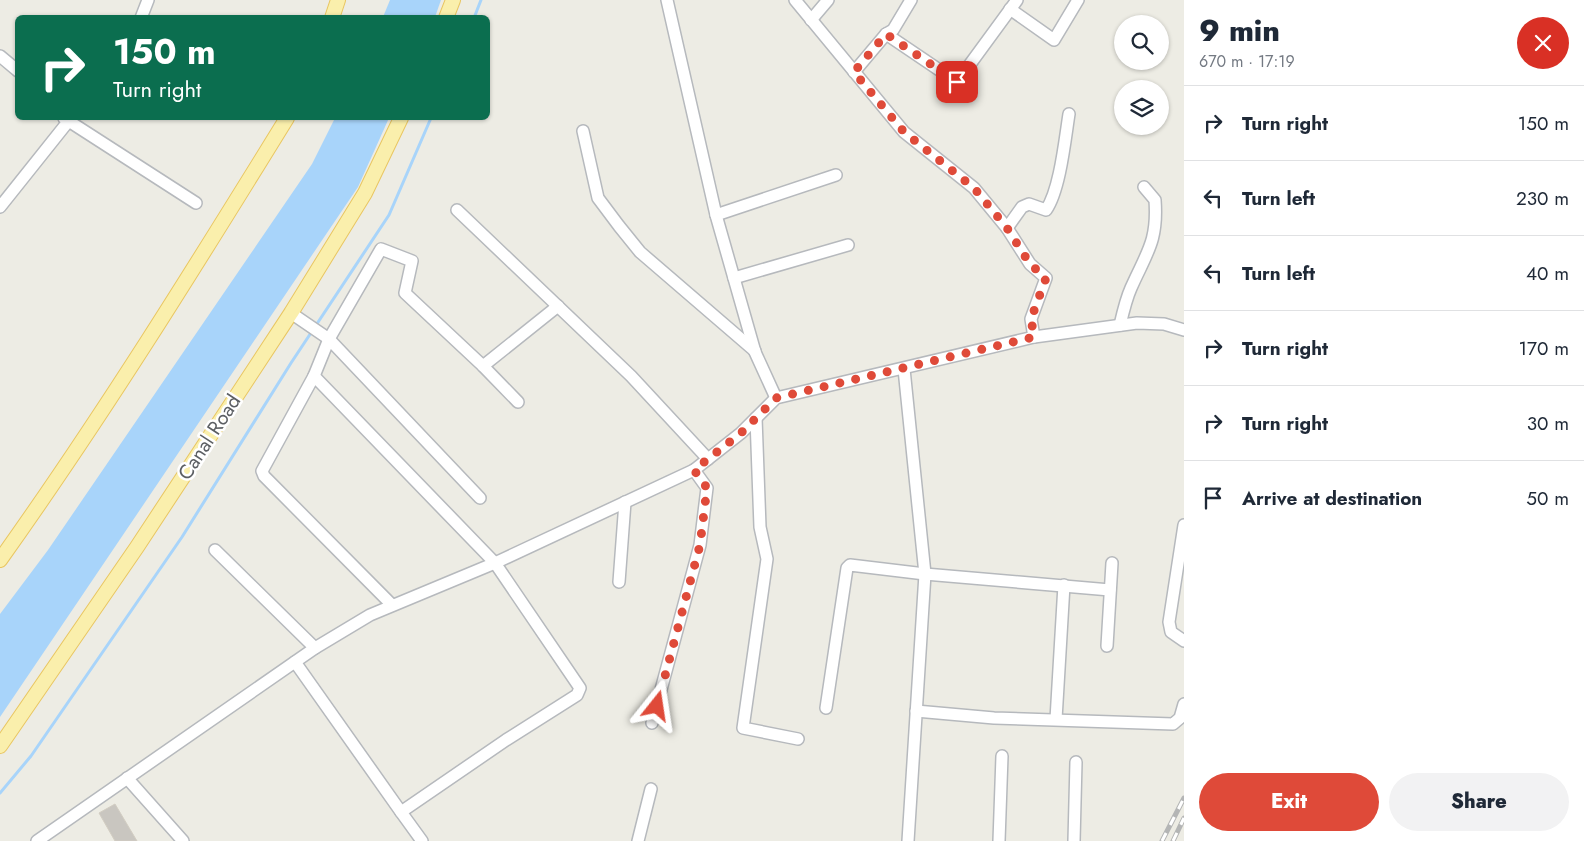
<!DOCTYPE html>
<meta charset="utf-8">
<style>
body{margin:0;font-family:Jost,sans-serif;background:#f2f2f3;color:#1f2937;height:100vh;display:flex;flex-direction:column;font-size:19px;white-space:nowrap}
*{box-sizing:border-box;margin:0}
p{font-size:16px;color:#747a83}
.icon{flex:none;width:28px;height:28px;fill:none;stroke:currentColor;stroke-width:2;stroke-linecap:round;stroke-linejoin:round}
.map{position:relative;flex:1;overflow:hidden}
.drawer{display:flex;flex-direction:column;background:#fff;width:400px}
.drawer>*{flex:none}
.top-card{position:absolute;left:15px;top:15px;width:475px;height:105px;border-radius:8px;box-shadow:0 1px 4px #0004;background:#0b6e4f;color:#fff;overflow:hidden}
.controls{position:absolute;left:1114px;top:15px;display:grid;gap:10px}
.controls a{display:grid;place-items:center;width:55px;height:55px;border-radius:50%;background:#fff;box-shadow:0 1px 4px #0004;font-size:25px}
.pin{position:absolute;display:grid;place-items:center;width:42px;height:42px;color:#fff;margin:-21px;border-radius:10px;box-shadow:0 2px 8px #0006}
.me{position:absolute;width:55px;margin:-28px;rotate:15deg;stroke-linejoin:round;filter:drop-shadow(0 0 4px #0008)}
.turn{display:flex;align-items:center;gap:18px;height:105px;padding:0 15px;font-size:22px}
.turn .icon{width:65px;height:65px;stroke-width:2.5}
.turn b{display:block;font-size:35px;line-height:42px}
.round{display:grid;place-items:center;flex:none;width:52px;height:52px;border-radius:26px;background:#f2f2f3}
.summary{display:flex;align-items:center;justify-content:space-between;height:85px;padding:0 15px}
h1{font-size:30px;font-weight:800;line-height:38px}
.cta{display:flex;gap:10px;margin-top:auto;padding:10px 15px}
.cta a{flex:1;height:58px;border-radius:30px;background:#df4a39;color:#fff;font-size:20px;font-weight:800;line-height:58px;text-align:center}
.cta a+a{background:#f2f2f3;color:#1f2937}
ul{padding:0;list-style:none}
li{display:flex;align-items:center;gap:15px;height:75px;padding:0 15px;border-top:1px solid #e0e1e3}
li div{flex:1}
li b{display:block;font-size:19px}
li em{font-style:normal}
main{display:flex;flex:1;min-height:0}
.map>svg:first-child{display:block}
</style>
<main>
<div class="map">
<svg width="1184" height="841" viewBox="0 0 1184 841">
<rect width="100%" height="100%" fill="#edece4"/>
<!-- water -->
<g fill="#a8d4fa">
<polygon points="390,0 441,0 435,17 383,17"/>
<polygon points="335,118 389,118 358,187 0,717 0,614 48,550 312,164"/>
</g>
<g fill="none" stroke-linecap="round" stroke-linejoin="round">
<!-- stream -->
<g stroke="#a8d4fa" stroke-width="3">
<polyline points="474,18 481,0"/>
<polyline points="0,793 31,756 182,537 291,363 389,215 431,118"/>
</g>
</g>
<!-- building -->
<polygon fill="#c9c6c0" stroke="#d2cdc2" points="115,804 137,841 115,841 99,813"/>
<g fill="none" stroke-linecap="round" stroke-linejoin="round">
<!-- minor casing -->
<g stroke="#b6b9bd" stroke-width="14">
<g id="minor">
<polyline points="667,0 716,215 755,352 776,398"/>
<polyline points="795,0 904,132 974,188 1007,228 1030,264 1046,278 1031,319 1034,337"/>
<polyline points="1010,9 1054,40 1078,0"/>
<polyline points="141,18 148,0"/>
<polyline points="811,20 828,0"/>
<polyline points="886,34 957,82 1017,0"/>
<polyline points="0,56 18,71"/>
<polyline points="854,72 886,34 893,30 911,0"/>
<polyline points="64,118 196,203"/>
<polyline points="583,131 598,198 619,226 640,252 755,351"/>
<polyline points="0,207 71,118"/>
<polyline points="457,210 631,376 708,459"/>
<polyline points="716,215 836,175"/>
<path d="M 1007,228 L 1022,207 L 1029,204 L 1046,210 C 1060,190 1065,139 1069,114"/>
<polyline points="734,278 848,245"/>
<polyline points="291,313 329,339 381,249 412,261 405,293 483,366 518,402"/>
<path d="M 1120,325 C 1123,312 1126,299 1131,288 C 1147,252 1158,241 1155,200 L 1144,187"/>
<polyline points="483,366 558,306"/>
<polyline points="904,369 925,574 908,841"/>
<polyline points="314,376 329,339 480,498"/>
<polyline points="756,418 760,527 767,559 743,728 798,739"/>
<polyline points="1184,525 1169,622 1171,632 1184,641"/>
<polyline points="215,550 315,648"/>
<polyline points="619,582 625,502"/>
<polyline points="392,605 264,476 262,471 314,376 495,563 580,688 577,695 506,740 401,812 422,841"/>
<polyline points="1107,646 1112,563"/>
<polyline points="295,662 401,812"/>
<polyline points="826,708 847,568 850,565 925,574 1110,590"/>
<polyline points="916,711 994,718 1173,724 1180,718 1184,704"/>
<polyline points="1056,719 1064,585"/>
<polyline points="652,723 700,545 707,488 694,470"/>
<polyline points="127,778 183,841"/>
<polyline points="37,841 315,648 370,615 495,563 694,470 741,433 776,398 1034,337 1137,323 1164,324 1184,330"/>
<polyline points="638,841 651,789"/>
<polyline points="999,841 1002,756"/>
<polyline points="1074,841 1076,762"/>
</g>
</g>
<!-- major casing -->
<g stroke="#e9c661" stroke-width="16">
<g id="major">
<polyline points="332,18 338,0"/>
<polyline points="446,18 453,0"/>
<path d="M 0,560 C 102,417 195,267 287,118"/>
<polyline points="0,746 137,547 291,313 365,193 401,118"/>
</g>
</g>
<!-- minor -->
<use href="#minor" stroke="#fff" stroke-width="11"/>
<!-- major -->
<use href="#major" stroke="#faefac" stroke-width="14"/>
<!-- rail casing -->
<g stroke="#b4b5b5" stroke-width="5">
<g id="rail">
<polyline points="1162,841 1184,798"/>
<polyline points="1173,841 1184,818"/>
</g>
</g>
<!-- rail -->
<use href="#rail" stroke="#fff" stroke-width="3" stroke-dasharray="9" stroke-linecap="butt"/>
</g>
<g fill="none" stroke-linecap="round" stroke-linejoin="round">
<!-- route -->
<polyline stroke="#df4a39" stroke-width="9" stroke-dasharray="0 16.2" points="657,706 700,545 707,488 694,470 741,433 776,398 1034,337 1031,319 1046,278 1030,264 1007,228 974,188 904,132 854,72 886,34 957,82"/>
</g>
<g text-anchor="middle" stroke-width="5" stroke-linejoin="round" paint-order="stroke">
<!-- street labels -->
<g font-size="20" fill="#5c5f63" stroke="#fff">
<text transform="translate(209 437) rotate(-57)" y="7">Canal Road</text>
</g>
</g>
</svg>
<div class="controls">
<a><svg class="icon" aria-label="search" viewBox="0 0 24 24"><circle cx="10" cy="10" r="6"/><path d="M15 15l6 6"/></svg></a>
<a><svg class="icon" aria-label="layers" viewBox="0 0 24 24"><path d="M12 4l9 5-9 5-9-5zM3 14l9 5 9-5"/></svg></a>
</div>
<div class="pin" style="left:957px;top:82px;background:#d93025"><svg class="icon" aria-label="arrive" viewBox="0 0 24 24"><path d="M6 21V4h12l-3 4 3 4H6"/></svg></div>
<svg class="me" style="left:657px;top:706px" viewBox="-20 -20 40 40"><path d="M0-17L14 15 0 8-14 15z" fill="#df4a39" stroke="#fff" stroke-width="4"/></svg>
<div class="top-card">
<div class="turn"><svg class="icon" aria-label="right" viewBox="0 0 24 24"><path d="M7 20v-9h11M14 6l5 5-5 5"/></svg><div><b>150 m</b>Turn right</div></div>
</div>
</div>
<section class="drawer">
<div class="summary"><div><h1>9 min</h1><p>670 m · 17:19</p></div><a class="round" style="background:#d93025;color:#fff"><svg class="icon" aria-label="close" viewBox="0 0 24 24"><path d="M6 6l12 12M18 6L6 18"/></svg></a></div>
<ul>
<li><svg class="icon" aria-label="right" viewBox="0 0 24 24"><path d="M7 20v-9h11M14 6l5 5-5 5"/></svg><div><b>Turn right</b></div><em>150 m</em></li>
<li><svg class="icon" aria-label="left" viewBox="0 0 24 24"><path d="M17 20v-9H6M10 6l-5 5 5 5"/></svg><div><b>Turn left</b></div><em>230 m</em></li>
<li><svg class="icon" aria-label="left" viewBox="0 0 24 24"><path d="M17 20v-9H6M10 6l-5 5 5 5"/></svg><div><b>Turn left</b></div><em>40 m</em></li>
<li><svg class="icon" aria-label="right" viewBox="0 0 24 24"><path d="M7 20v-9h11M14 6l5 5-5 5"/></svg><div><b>Turn right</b></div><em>170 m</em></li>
<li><svg class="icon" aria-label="right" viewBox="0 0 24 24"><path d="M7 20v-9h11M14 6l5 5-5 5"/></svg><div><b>Turn right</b></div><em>30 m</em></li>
<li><svg class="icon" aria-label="arrive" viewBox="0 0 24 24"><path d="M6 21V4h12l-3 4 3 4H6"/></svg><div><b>Arrive at destination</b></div><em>50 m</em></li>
</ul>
<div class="cta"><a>Exit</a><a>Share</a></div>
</section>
</main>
